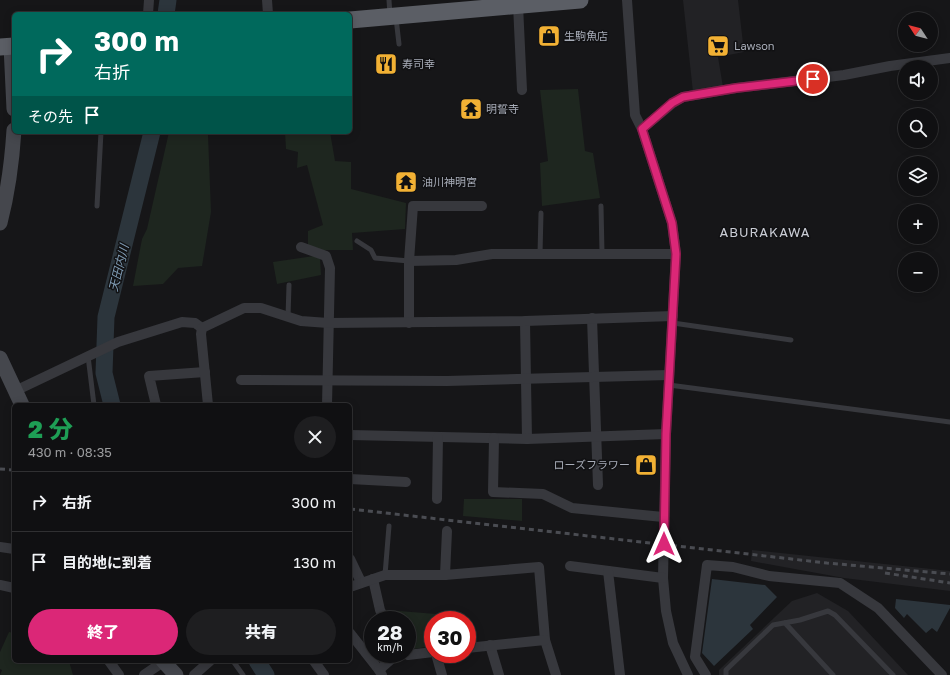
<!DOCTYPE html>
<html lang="ja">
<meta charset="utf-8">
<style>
body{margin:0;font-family:"Golos Text","Noto Sans JP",sans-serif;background:#1e1e20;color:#f1f3f6;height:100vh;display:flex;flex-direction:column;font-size:15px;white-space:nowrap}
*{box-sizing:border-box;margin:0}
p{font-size:13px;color:#9c9d9f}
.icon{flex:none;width:22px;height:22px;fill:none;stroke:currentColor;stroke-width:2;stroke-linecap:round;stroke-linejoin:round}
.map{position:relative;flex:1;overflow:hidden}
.sheet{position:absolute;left:12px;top:403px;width:340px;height:260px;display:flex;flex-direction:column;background:#101012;border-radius:6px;box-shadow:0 2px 10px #0003,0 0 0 1px #303032}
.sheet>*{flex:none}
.banner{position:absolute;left:12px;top:12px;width:340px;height:122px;border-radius:6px;box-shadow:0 2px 10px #0003,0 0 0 1px #303032;background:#00695c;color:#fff;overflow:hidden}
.needle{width:26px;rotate:306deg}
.fabs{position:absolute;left:898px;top:12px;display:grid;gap:8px}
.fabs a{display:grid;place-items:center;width:40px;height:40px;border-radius:50%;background:#101012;box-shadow:0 2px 10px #0003,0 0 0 1px #303032;font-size:20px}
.speed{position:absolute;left:364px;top:611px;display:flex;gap:8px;font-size:20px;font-weight:700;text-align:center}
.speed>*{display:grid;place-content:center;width:52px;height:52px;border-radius:50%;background:#101012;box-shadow:0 2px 10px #0003,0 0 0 1px #303032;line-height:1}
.speed small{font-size:10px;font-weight:400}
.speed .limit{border:6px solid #d22;background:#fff;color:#111}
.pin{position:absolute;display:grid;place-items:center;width:34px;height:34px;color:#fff;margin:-17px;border:2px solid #fff;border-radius:50%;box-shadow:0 1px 4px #0007}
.me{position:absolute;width:44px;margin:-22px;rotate:0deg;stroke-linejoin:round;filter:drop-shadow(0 0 3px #0008)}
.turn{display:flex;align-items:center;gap:14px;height:84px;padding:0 16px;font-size:18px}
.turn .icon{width:52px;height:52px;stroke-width:2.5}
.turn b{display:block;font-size:28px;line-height:34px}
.then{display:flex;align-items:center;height:38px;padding:0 16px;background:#0003;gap:8px;font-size:15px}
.round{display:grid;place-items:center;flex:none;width:42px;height:42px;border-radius:21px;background:#1e1e20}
.headline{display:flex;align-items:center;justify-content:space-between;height:68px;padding:0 16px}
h1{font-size:24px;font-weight:800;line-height:30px;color:#1e9e55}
.primary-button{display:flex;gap:8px;margin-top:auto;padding:8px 16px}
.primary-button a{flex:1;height:46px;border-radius:24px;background:#db2777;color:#fff;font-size:16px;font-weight:800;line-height:46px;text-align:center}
.primary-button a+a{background:#1e1e20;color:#f1f3f6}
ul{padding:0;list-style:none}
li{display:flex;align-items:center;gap:12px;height:60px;padding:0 16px;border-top:1px solid #303032}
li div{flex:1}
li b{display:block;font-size:15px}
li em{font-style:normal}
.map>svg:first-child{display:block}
</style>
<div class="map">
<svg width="950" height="675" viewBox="0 0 950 675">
<rect width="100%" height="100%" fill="#161618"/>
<!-- built -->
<g fill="#222225">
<polygon points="683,0 738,0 744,52 718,57 723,87 693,92"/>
<polygon points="752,550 950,571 950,591 844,578 751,561"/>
<polygon points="817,593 848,611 908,675 719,675 719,670 792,601"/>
</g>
<!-- green -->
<g fill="#1e261f">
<polygon points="578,89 585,151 593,153 600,198 542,206 540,163 548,161 540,90"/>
<polygon points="169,132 223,132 223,134 208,135 211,212 202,266 178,268 163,284 133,286 142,239 147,229"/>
<polygon points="285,132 330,132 335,161 351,162 351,189 406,203 405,229 352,233 353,250 318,250 308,245 308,231 323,225 307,165 297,168 298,152 286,149"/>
<polygon points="314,256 320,259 321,275 277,284 273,262"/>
<polygon points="464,499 522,499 522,521 463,516"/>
<polygon points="387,610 436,614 437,620 433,620 433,646 413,649 407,646 407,620 390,620"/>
<polygon points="9,632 14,633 14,661 69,661 73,675 0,675 2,670 0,669 0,652"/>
</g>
<!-- water -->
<g fill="#2c353c">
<polygon points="712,579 765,585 777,597 750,625 753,629 714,666 702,653"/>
<polygon points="896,599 950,605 950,608 937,632 932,628 926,633 907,614 904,618 895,608"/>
</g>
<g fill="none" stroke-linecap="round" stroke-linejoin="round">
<!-- river -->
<g stroke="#2c353c" stroke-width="17">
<polyline points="166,14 168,0"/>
<polyline points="112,405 104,373 106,317 152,132"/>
<polyline points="257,661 266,675"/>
</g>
<!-- service -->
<g stroke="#37383d" stroke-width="5">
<polyline points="389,0 390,15"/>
<polyline points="396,18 399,44"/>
<polyline points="97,206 101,132"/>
<polyline points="601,206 602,253"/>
<polyline points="357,241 371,250 375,258 409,261"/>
<polyline points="540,254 541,213"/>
<polyline points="288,317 289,285"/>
<polyline points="673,323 791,340"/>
<polyline points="88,356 94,405"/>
<polyline points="669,385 950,422"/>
<polyline points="385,575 389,526"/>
<polyline points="785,623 833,675"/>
<polyline points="233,661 243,675"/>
<polyline points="726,675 726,670 773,625 800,620 828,611 835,615 893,675"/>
</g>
<!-- minor -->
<g stroke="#37383d" stroke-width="10">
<polyline points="267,0 268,14"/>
<polyline points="627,0 635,115 642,129 672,223 676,254 666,434 663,578 666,611 673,643 688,675"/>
<polyline points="518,5 522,90"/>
<polyline points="148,14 149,0"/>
<polyline points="642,129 673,103 683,97 736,88 844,75 890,66 950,58"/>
<polyline points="301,247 326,256 330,268 327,405"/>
<polyline points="409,261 456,260 492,254 676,254"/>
<polyline points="592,318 598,485"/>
<polyline points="525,321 527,439"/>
<polyline points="409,323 409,261 413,206 482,206"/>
<polyline points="241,380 447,381 669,375"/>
<polyline points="15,391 118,342 182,322 195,323 202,328"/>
<polyline points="156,405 149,376 205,372"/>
<polyline points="208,405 201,334 202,328 244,308 261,308 301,321 328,323 525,321 673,316"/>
<polyline points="350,435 527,439 666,434"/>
<polyline points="494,438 493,492 543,494 572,508 663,517"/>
<polyline points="350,479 406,482"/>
<polyline points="437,499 438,437"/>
<polyline points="0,547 14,549"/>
<polyline points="350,559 361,582"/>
<polyline points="570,566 663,578"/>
<polyline points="608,571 620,675"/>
<polyline points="445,575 447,531"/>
<polyline points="373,579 380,610 385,620"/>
<polyline points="0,585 14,588"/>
<polyline points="350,587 385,575 445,575 539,567 545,640 556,675"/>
<polyline points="350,633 379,670"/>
<polyline points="490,645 499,675"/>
<polyline points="467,648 545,640"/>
<polyline points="406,654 408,655 433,652"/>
<polyline points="436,654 442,675"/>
<polyline points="109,661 119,675"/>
<polyline points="314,661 324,675"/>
<polyline points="144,675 163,662"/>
<polyline points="194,675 210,661"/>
<polyline points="382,675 379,670 397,654"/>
<polyline points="706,675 695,657 707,565 733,567 769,576 840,583 878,608 942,675"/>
</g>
<!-- secondary -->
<g stroke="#45474d" stroke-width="15">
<polyline points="11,46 14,109"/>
<path d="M 0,223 C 8,192 12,162 14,130"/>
<polyline points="0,358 22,405"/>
<polyline points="163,661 176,675"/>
</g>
<!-- trunk -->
<g stroke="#5b5e65" stroke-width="17">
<polyline points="350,20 580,0"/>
<polyline points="0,47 14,46"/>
</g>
<!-- rail -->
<g stroke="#4a4c52" stroke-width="3" stroke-dasharray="5 4" stroke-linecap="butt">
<polyline points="0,469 14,470"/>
<polyline points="350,509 827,563 950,574"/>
<polyline points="885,573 950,583"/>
</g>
</g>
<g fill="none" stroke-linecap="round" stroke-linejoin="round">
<!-- route casing -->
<g stroke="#8e194d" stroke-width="10">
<polyline id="route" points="664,544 666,434 676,254 672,223 642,129 672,103 683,97 736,88 813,79"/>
</g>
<!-- route -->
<use href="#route" stroke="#db2777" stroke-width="7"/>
</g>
<!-- icons -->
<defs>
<g id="shop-square" transform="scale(1.15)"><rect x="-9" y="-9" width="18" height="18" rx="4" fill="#f2b134" stroke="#111113"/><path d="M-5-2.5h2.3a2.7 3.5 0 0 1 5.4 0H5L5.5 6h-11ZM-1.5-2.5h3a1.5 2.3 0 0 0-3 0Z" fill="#111"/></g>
<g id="supermarket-square" transform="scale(1.15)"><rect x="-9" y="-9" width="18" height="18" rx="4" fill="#f2b134" stroke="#111113"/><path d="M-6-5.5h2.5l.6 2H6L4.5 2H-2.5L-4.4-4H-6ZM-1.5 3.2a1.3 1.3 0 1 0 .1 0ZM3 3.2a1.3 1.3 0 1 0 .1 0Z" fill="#111"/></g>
<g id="restaurant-square" transform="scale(1.15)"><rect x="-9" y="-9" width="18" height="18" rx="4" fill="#f2b134" stroke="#111113"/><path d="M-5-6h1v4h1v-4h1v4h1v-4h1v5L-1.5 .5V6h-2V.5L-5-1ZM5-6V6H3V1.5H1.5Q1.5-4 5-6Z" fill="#111"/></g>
<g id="temple-square" transform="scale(1.15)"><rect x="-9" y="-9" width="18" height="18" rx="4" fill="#f2b134" stroke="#111113"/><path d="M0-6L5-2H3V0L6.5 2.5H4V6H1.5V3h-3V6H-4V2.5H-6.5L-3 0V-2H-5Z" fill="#111"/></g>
</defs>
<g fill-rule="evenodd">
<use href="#shop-square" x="549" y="36"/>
<use href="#supermarket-square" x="718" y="46"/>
<use href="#restaurant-square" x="386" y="64"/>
<use href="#temple-square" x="471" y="109"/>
<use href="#temple-square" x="406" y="182"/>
<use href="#shop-square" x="646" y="465"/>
</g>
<g text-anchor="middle" stroke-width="3" stroke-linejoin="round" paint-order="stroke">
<!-- poi labels -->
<g font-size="11" fill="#a8adb8" stroke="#111113" text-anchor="start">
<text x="564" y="40">生駒魚店</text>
<text x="734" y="50">Lawson</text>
<text x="402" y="68">寿司幸</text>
<text x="486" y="113">明誓寺</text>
<text x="422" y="186">油川神明宮</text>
<text x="630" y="469" text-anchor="end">ローズフラワー</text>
</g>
<!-- water labels -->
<g font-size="12" font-style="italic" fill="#7f9bb3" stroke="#111113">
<text transform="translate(119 268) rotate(-76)" y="4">天田内川</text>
</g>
<!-- quarter labels -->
<g font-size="13" letter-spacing="1" fill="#c9ccd4" stroke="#111113">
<text x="765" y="237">ABURAKAWA</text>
</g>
</g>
</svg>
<div class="fabs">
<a><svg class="needle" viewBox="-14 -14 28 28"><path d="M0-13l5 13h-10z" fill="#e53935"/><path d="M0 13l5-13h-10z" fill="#9c9d9f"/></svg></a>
<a><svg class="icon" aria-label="sound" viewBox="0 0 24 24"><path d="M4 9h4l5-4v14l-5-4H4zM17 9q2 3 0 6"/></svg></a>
<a><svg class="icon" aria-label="search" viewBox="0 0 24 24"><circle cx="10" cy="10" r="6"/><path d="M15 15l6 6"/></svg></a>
<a><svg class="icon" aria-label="layers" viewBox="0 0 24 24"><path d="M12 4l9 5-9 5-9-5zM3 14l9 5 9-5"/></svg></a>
<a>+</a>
<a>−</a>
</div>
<div class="speed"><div>28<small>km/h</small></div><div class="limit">30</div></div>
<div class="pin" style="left:813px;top:79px;background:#d93025"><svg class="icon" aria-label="arrive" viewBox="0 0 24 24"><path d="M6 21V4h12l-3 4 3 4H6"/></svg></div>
<svg class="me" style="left:664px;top:544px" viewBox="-20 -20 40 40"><path d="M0-17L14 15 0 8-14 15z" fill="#db2777" stroke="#fff" stroke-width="4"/></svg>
<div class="banner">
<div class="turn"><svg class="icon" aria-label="right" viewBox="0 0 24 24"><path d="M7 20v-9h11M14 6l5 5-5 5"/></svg><div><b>300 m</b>右折</div></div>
<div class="then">その先<svg class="icon" aria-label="arrive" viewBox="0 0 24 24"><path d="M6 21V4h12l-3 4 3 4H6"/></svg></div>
</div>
<section class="sheet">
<div class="headline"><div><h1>2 分</h1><p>430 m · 08:35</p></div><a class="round"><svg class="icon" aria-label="close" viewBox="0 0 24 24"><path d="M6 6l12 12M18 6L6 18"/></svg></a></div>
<ul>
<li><svg class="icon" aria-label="right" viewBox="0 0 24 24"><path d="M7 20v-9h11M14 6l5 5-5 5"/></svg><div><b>右折</b></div><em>300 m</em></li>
<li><svg class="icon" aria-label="arrive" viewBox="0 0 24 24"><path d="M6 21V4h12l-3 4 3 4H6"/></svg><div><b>目的地に到着</b></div><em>130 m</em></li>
</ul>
<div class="primary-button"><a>終了</a><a>共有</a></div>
</section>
</div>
